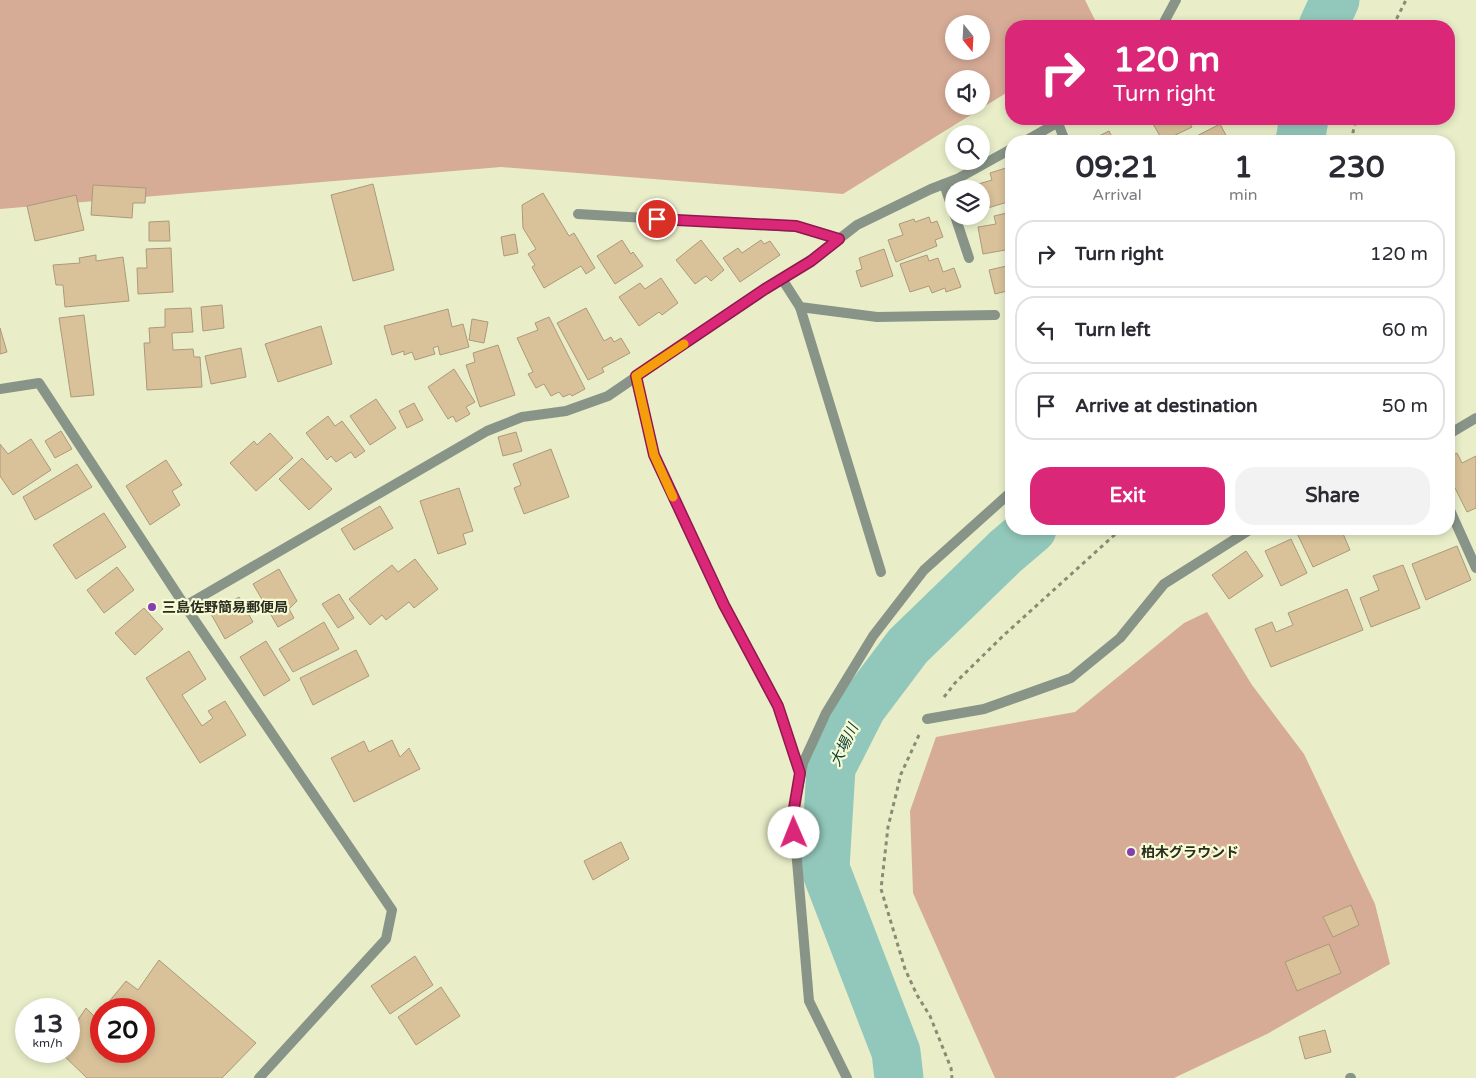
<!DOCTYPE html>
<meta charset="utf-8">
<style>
body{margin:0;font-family:"Varela Round","Noto Sans JP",sans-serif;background:#f2f2f3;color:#2b2b33;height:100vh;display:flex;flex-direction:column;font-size:19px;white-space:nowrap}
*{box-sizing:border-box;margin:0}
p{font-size:16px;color:#7c7c81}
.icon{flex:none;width:28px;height:28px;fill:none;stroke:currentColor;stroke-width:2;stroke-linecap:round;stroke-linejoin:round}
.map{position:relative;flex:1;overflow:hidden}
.drawer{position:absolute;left:1005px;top:135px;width:450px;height:400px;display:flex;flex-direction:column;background:#fff;border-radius:20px;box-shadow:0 2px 8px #0003}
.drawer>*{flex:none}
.guide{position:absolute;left:1005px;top:20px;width:450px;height:105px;border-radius:20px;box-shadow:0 2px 8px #0003;background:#db2777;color:#fff;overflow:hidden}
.needle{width:32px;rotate:162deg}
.fabs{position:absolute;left:945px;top:15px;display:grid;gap:10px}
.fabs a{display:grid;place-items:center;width:45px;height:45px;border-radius:50%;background:#fff;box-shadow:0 2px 8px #0003;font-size:25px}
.speed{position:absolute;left:15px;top:998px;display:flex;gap:10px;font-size:25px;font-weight:700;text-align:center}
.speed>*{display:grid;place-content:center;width:65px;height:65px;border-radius:50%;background:#fff;box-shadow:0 2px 8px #0003;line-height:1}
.speed small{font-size:12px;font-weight:400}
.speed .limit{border:8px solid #d22;background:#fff;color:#111}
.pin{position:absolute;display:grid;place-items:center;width:42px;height:42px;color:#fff;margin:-21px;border:2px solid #fff;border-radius:50%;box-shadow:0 1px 5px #0007}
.me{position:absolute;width:55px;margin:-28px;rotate:359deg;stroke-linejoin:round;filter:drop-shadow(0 0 4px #0008)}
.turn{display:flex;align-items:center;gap:18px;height:105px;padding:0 25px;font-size:22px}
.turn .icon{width:65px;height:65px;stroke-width:2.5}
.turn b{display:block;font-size:35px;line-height:42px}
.eta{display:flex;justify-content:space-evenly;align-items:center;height:85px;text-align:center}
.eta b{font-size:30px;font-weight:700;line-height:35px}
.cta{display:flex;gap:10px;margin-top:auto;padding:10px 25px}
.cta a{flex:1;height:58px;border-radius:20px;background:#db2777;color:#fff;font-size:20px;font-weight:700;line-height:58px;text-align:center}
.cta a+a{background:#f2f2f3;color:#2b2b33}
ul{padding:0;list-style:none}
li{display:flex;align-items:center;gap:15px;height:68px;margin:0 10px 8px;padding:0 15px;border:2px solid #e1e1e2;border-radius:20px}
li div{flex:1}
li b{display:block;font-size:19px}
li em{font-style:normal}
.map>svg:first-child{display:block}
</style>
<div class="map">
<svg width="1476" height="1078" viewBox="0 0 1476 1078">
<rect width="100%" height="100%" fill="#e9eec9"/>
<!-- green -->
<g fill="#d6ac97" fill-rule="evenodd">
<path d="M 0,0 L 1085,0 L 1098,26 L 1011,26 L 1011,90 L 843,194 L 501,167 L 0,209 ZM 954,24 L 981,24 L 981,51 L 954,51 ZM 954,79 L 981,79 L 981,106 L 954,106 Z"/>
<polygon points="1207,612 1252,685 1304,754 1375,904 1390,964 1267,1034 1174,1078 995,1078 913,893 910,811 936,737 1075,712 1184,623"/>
</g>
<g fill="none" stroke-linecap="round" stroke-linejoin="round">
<!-- river -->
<g stroke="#92c8bb" stroke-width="49">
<polyline points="1323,26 1335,0"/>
<polyline points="1300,141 1304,119"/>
<polyline points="899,1078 896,1052 825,868 831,768 862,707 908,646 1005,552 1032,529"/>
</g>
</g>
<!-- building -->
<g fill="#d9c29a" stroke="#ac997a">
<polygon points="1150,119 1187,119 1192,127 1163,141"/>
<polygon points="1220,124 1229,141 1187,141"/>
<polygon points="1109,131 1114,141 1089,141"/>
<polygon points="1009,167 1011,176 1011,201 981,210 981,189 968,189 968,187 992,180 990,173"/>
<polygon points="373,184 394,270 353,281 331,195"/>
<polygon points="93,185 146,188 145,203 133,203 132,218 91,215"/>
<polygon points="543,193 569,236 574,233 595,268 586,274 581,266 544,288 532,267 535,265 528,254 536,249 523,228 522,205"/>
<polygon points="76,195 84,230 35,241 27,206"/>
<polygon points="1011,212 1011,249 983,254 978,227 996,224 994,216"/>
<polygon points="929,217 931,223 937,221 943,237 935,240 937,246 896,262 888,240 903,235 899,224 914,219 915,222"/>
<polygon points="169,221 170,241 149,241 149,222"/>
<polygon points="515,234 518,253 504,256 501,237"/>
<polygon points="622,240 631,254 633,252 643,266 615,284 597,256"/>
<polygon points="701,240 724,270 711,281 706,276 695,284 676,260"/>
<polygon points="761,240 764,244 770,241 780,255 740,282 723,258 738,248 742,253"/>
<polygon points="171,248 173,292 138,294 137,268 147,268 146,249"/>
<polygon points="884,249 893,276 861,287 856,271 862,269 859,258"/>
<polygon points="96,255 96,261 123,257 129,301 65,307 63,285 56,285 53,265 80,263 79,258"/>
<polygon points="927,255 929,261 938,258 943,272 954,268 961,287 946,292 945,288 932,293 929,286 910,292 900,264"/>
<polygon points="1011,265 1011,290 995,294 989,270"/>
<polygon points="661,278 678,303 662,315 659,312 639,326 619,297 640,283 645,289"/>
<polygon points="222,305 224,328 203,331 201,307"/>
<polygon points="191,308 193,332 172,333 173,350 193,349 194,357 200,357 202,387 147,390 144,343 150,343 149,328 165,327 165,309"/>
<polygon points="586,308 604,341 611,337 614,342 621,338 630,353 602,368 604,372 588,380 557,323"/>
<polygon points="448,309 452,327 463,324 469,347 440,355 438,346 433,348 435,354 415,360 412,352 404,355 404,351 392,355 384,326"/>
<polygon points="84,315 94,395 71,397 59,318"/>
<polygon points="549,317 585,389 572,396 570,394 563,397 559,392 551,396 544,384 536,388 528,374 533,372 517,338 538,330 535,323"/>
<polygon points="472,319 488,322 484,343 469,340"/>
<polygon points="321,326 332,364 278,382 265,344"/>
<polygon points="0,328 7,352 0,354"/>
<polygon points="498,345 515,395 480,407 466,365 475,362 473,353"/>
<polygon points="241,348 246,377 211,384 205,356"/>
<polygon points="454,369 475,402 466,407 470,414 456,422 453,416 448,419 428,387"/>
<polygon points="376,399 396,428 370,445 350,416"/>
<polygon points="414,403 423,420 407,428 399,411"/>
<polygon points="328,416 335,426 342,421 365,451 355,458 351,452 336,462 331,456 327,460 306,433"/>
<polygon points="61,431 72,449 55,458 45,441"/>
<polygon points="516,432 522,451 503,456 498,437"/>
<polygon points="270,433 293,458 256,491 230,463 254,441 257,445"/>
<polygon points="31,439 51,470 13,495 0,476 0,444 8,454"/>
<polygon points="551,449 569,497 524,514 514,488 521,485 513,464"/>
<polygon points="1457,453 1462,463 1476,456 1476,508 1467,512 1449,476 1449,457"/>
<polygon points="302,458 332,489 309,510 279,479"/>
<polygon points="166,460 182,485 172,491 180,505 150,525 126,486"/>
<polygon points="77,464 92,487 35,520 23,497"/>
<polygon points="459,488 473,531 463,534 466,544 438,554 420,501"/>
<polygon points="380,506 393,528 354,550 341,529"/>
<polygon points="104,513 126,547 76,579 53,545"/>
<polygon points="1295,529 1341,529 1350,550 1313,567"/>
<polygon points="1291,539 1307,573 1281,586 1265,551"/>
<polygon points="1457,546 1471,580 1426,600 1412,564"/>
<polygon points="1246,551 1263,576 1229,599 1212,575"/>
<polygon points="415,559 438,589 414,608 409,602 386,620 382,615 370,625 349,599 392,565 398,572"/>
<polygon points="1403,565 1420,608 1371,627 1360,598 1379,590 1373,576"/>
<polygon points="117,567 134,590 104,613 87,590"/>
<polygon points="279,569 297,601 289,609 294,618 278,627 253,584"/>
<polygon points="1347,589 1363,630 1271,667 1255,629 1272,622 1276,632 1293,625 1288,613"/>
<polygon points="339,594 354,618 338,628 322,604"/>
<polygon points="239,597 253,622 225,639 211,614"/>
<polygon points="144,608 163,629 135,655 115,633"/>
<polygon points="324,622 339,649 293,672 279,649"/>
<polygon points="266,641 290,680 264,696 240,657"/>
<polygon points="356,650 369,676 313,705 300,678"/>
<polygon points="189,651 206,679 182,695 202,726 213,718 208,711 225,701 246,735 200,763 146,678"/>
<polygon points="392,740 400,757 409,748 420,769 354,802 331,758 364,741 369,752"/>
<polygon points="621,842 629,859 593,880 584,861"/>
<polygon points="1351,905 1359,925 1333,937 1323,917"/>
<polygon points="1329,944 1341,973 1297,991 1285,962"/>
<polygon points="415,956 433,985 390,1014 371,986"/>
<polygon points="159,960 256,1043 222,1078 87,1078 59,1051 69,1051 69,1033 86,1008 96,1018 101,1011 101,1051 144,1051 144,1009 103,1009 126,981 138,990"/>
<polygon points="441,987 460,1016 416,1045 398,1017"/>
<polygon points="1325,1030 1331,1052 1305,1059 1299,1037"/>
</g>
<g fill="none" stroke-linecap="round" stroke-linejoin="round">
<!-- path -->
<g stroke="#898c73" stroke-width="3" stroke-dasharray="4 4" stroke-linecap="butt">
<polyline points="1393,26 1406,0"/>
<polyline points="1351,141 1356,119"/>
<polyline points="944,697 955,683 1004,635 1121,529"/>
<polyline points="919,735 901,774 888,827 881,889 905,969 917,995 930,1016 951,1068 952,1078"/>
</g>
<!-- lane -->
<g stroke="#889488" stroke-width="10">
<polyline points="1058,123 1065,141"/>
<polyline points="944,184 954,214"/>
<polyline points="955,216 969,258"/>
<polyline points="782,279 800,307 877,317 995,315"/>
<polyline points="800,307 881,572"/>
<polyline points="636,377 654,455 724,605 778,706 800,772"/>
<polyline points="847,1078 809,1001 793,814 803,763 826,713 873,636 924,570 1011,492"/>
<polyline points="1350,1078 1351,1078"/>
</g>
<!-- street -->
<g stroke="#889488" stroke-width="10">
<polyline points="1162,26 1176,0"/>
<polyline points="1025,141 1064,119"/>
<polyline points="578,214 796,227 839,239"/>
<polyline points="0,389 39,383 185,606 392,910 386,939 259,1078"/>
<polyline points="1449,434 1476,418"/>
<polyline points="1449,508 1476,568"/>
<polyline points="185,606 487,431 522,417 566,411 608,396 765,289 811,261 857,225 931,189 957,179 1011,149"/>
<polyline points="927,719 984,709 1071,678 1120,638 1164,584 1251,529"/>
</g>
</g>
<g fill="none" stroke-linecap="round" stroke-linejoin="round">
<!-- route casing -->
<g stroke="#8e194d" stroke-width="12">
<polyline id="route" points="657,219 796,226 839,239 811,261 765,289 636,376 654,455 724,605 778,706 800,773 793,814 794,833"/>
</g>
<!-- route -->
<use href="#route" stroke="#db2777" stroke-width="9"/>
<!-- slow -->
<polyline stroke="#f59e0b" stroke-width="9" points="673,497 654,455 636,376 684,344"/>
</g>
<!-- markers -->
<g fill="#853eb1" stroke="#f6fbd6" stroke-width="2">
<circle cx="152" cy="607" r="5"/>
<circle cx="1131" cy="852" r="5"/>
</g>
<g text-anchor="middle" stroke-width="4.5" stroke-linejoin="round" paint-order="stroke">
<!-- poi labels -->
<g font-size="14" font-weight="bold" fill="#2a2c1e" stroke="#f6fbd6" text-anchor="start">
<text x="162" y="612">三島佐野簡易郵便局</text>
<text x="1141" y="857">柏木グラウンド</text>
</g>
<!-- water labels -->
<g font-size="15" font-style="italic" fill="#073a32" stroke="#f6fbd6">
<text transform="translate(844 745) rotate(-64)" y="5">大場川</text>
</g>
</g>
</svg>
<div class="fabs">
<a><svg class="needle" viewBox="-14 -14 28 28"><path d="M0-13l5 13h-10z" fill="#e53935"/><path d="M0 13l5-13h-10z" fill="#7c7c81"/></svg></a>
<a><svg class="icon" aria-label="sound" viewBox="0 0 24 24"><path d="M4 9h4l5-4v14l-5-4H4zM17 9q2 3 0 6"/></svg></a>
<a><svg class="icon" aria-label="search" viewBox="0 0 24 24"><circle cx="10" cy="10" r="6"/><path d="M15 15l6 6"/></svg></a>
<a><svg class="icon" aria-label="layers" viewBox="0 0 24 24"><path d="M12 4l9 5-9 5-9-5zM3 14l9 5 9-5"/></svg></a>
</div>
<div class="speed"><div>13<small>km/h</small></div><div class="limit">20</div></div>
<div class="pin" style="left:657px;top:219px;background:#d93025"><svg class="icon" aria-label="arrive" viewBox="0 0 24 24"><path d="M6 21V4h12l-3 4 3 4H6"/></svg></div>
<svg class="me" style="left:794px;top:833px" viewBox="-20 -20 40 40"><circle r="19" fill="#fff"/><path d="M0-13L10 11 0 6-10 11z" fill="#db2777"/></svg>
<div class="guide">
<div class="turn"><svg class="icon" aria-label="right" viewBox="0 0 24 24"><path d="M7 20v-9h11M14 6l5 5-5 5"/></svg><div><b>120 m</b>Turn right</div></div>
</div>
<section class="drawer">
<div class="eta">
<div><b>09:21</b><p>Arrival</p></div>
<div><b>1</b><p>min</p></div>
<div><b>230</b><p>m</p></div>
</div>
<ul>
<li><svg class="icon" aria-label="right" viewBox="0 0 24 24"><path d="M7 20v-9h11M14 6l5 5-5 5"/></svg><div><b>Turn right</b></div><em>120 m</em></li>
<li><svg class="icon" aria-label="left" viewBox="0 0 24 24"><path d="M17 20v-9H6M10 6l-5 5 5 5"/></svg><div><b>Turn left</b></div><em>60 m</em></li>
<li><svg class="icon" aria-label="arrive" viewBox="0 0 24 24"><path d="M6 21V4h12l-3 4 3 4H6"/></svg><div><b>Arrive at destination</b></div><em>50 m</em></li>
</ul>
<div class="cta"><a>Exit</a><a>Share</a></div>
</section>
</div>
